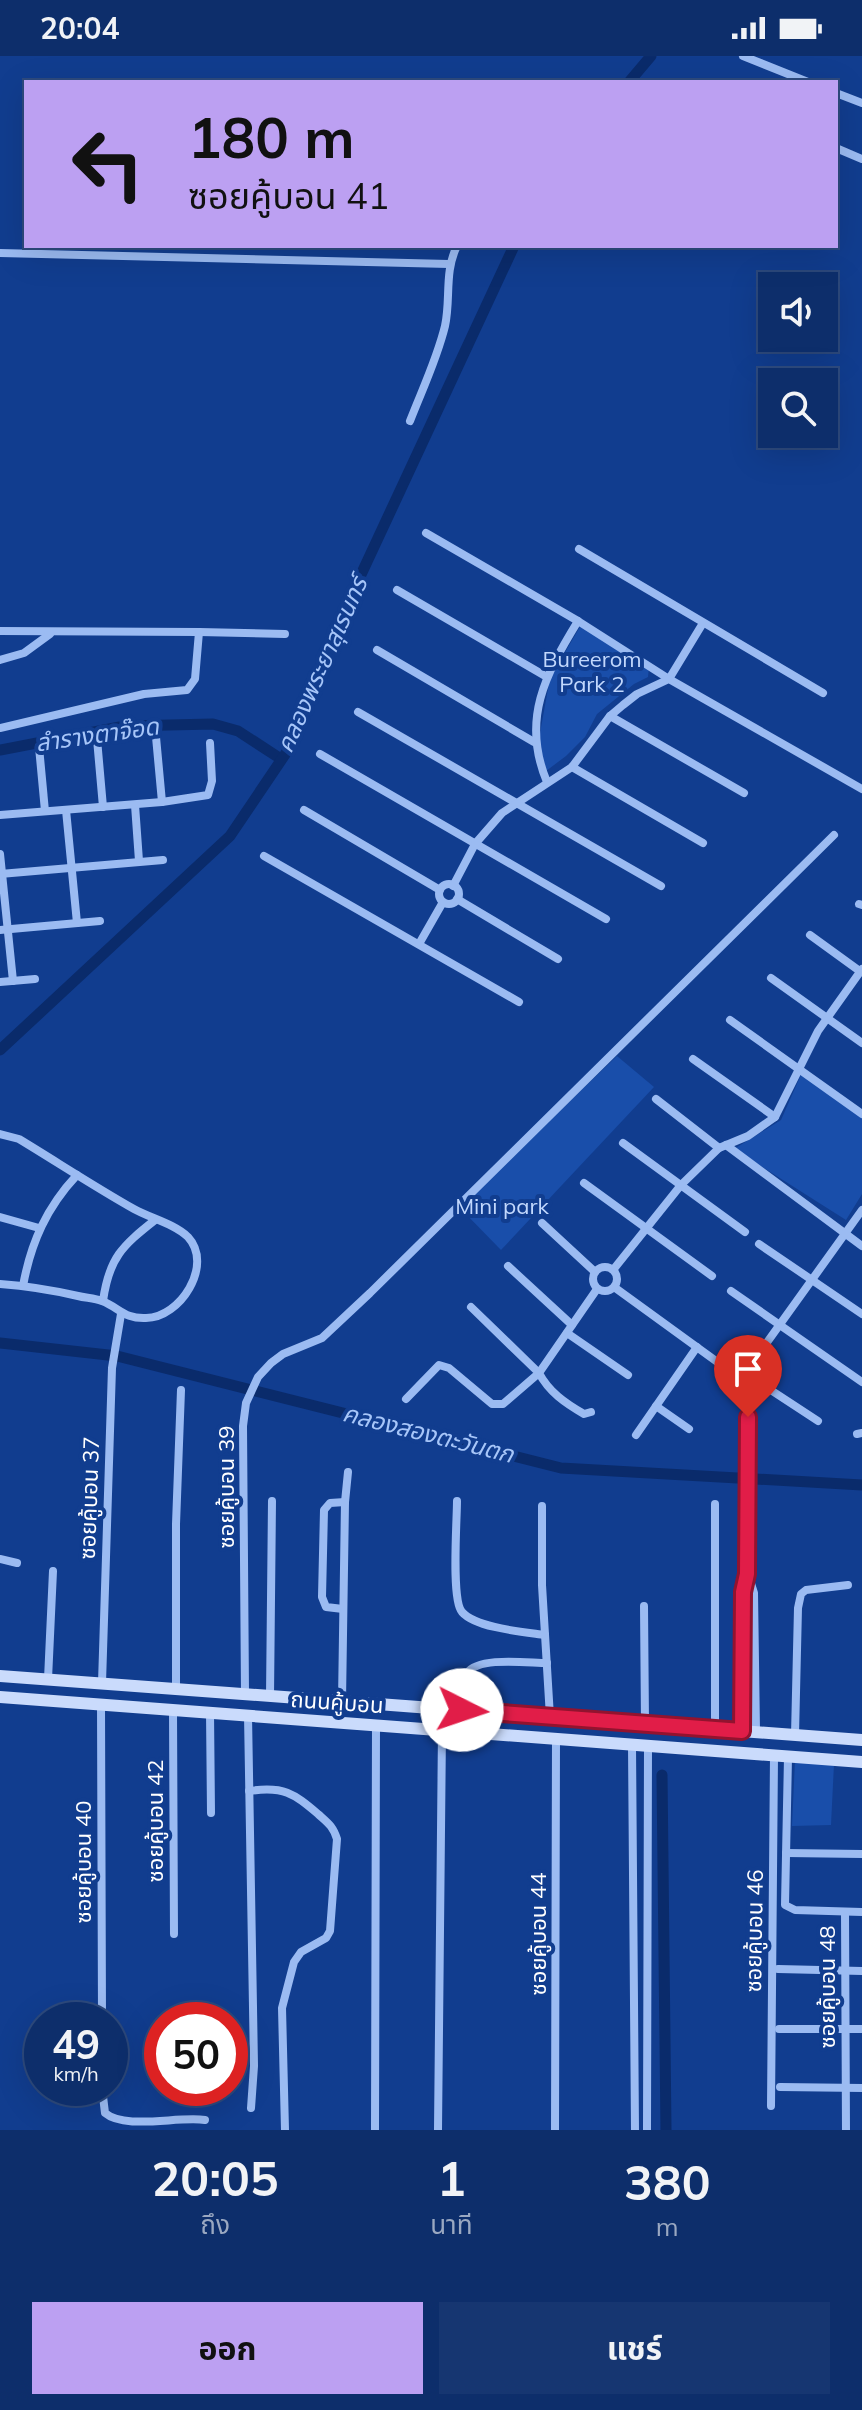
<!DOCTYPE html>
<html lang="th">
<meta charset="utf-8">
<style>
body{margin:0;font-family:Mulish,"Noto Sans Thai",sans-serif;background:#163671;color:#f1f3f6;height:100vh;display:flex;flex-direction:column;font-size:30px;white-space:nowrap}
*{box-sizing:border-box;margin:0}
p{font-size:26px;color:#9aa8c1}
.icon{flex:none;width:44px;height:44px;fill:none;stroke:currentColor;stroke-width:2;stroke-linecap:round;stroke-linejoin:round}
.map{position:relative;height:2074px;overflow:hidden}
.drawer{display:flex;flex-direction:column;background:#0d2e6b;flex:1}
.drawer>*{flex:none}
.banner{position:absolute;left:24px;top:24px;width:814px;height:168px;border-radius:0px;box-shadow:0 8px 32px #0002,0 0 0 2px #2d4a7e;background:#bca0f2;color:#111;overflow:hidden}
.buttons{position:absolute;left:758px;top:216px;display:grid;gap:16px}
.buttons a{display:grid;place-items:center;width:80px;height:80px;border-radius:0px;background:#0d2e6b;box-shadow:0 8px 32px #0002,0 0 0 2px #2d4a7e;font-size:40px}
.speed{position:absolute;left:24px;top:1946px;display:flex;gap:16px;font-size:40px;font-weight:700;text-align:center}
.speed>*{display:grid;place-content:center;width:104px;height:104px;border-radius:50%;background:#0d2e6b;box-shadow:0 8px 32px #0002,0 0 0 2px #2d4a7e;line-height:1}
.speed small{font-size:20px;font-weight:400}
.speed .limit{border:12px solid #d22;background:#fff;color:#111}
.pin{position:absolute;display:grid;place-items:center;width:68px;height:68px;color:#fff;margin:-82px -34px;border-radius:50% 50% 50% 0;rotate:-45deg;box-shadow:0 0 8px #0007}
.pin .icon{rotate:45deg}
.me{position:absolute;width:88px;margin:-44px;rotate:94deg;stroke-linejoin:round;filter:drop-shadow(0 0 6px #0008)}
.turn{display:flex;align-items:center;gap:28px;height:168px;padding:0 32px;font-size:36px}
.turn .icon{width:104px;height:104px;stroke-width:2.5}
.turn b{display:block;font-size:56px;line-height:68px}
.eta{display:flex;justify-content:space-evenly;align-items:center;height:136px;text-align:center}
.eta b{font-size:48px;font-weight:700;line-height:56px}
.action{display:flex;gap:16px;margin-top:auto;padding:16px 32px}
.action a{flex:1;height:92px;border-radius:0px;background:#bca0f2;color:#111;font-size:32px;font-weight:700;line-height:92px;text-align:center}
.action a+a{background:#163671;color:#f1f3f6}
.status{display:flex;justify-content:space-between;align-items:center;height:56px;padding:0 40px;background:#0d2e6b;direction:ltr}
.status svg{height:22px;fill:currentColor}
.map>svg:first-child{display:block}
</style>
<div class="status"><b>20:04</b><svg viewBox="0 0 49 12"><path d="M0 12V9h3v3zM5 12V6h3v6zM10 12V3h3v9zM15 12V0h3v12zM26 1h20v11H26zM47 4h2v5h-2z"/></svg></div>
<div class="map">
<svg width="862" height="2074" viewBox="0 0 862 2074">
<rect width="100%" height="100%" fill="#113d8f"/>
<!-- green -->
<g fill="#194eaa">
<polygon points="581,569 649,611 648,621 634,628 597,658 585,681 566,700 546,715 538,688 550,622"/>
<polygon points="617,1000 654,1031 501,1194 459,1151"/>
<polygon points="803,1014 862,1055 862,1138 846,1164 734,1093 781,1064"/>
<polygon points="795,1704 834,1708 831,1769 792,1770"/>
</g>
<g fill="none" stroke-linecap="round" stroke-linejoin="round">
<!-- canal -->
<g stroke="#0a2b6b" stroke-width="11">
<polyline points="629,26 651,0"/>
<polyline points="0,694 125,670 213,668 238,675 281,703"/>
<polyline points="0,994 230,780 286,697 352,538 514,190"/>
<polyline points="0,1287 117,1300 561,1412 862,1429"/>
<polyline points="662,1719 666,2074"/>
</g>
<!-- minor -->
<g stroke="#9bbbf2" stroke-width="8">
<polyline points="743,0 808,26"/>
<polyline points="836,37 862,47"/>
<polyline points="836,92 862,103"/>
<polyline points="0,197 449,208"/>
<path d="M 410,365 C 422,334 437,303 445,270 C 451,243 444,216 457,190"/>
<polyline points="426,477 578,565 669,623 703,567"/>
<polyline points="579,493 823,637"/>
<polyline points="397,534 547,621"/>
<polyline points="0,575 199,576 195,623 187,634 144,638 0,672"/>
<polyline points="199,576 285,578"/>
<polyline points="377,594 534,686"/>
<polyline points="0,604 24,597 50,578"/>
<polyline points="358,656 661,830"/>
<polyline points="610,660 744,737"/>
<polyline points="156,681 162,746"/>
<polyline points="97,683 103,751"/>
<polyline points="39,691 45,755"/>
<polyline points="320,698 606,863"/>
<polyline points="572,711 703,787"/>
<path d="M 547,726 C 521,664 545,619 578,565"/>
<polyline points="135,749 139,805"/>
<polyline points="66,754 77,867"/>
<polyline points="304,754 440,834"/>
<polyline points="0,759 162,746 208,739 212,725 210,687"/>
<polyline points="0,798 13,925"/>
<polyline points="264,800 519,946"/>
<polyline points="0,818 163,804"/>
<circle cx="449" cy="838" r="10"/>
<polyline points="453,830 475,788 502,757 572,711 610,660 623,649 637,638 669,623 862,733"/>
<polyline points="457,843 558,903"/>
<polyline points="859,848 862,849"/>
<polyline points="0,874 100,865"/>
<polyline points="810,879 861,916"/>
<polyline points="419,888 443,846"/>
<polyline points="771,922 862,987"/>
<polyline points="0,926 35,923"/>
<polyline points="730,964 862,1058"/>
<polyline points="693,1003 775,1061"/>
<polyline points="656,1043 719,1092"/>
<path d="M 0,1078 L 19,1083 C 57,1106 95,1131 134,1153 C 150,1162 175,1168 188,1181 C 214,1209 180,1262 146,1262 C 124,1263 120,1252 102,1245 C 95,1242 86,1242 78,1240 C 52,1234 27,1230 0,1228"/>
<polyline points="623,1087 745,1176"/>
<polyline points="726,1089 862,1190"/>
<polyline points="584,1127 712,1220"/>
<polyline points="0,1161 39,1172"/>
<polyline points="542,1167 595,1216"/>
<polyline points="759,1188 862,1258"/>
<polyline points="508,1210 572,1269"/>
<circle cx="605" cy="1223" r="12"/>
<polyline points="613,1214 681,1129 719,1092 748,1080 775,1061 818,975 862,913"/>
<path d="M 23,1230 C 31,1186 47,1151 77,1119"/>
<polyline points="614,1231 738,1321"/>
<polyline points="731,1235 862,1326"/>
<path d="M 103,1245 C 109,1202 122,1190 155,1164"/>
<polyline points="567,1277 628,1319"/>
<polyline points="750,1316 763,1292 862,1154"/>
<circle cx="748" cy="1328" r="12"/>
<polyline points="760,1327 818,1365"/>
<polyline points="406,1343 439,1309 449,1312 492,1348 503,1348 539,1317 471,1251"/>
<polyline points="656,1350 689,1373"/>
<path d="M 591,1356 L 584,1358 C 565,1347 549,1336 539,1317 L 597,1233"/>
<polyline points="857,1378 862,1377"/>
<polyline points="636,1379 697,1291"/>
<path d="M 457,1445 C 457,1465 451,1544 462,1556 C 476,1572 524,1576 545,1579"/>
<polyline points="542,1450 542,1529 550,1661"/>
<polyline points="0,1503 17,1507"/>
<polyline points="748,1518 754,1537 756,1675"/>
<polyline points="644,1550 645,1668"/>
<polyline points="343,1553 326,1551 322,1541 324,1454 330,1447 345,1446"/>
<polyline points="48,1623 53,1515"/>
<polyline points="102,1627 112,1312 121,1258"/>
<polyline points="176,1633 176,1468 181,1334"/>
<polyline points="245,1638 243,1370 246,1347 258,1321 271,1307 283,1298 322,1282 370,1237 834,779"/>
<polyline points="270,1640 272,1445"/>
<polyline points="342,1645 345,1446 348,1416"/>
<polyline points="101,1648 102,1964"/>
<polyline points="173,1654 174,1878"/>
<path d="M 462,1654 C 463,1643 461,1626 467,1617 C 479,1600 528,1607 547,1607"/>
<polyline points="210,1656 211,1757"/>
<polyline points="248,1659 254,2010 251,2052"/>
<polyline points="715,1673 715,1448"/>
<polyline points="742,1675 743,1536 747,1518 747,1340"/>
<polyline points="795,1679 798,1552 801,1538 806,1534 848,1529"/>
<polyline points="632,1689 635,2074"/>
<polyline points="788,1701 785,1849 795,1854 862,1856"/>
<path d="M 249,1735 C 284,1730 293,1737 318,1758 C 328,1767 333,1770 337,1783 L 330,1875 L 326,1882 L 301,1896 L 294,1906 L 282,1952 L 285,2074"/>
<polyline points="786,1797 862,1798"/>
<polyline points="845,1856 846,2074"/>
<polyline points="778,1913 862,1915"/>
<polyline points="779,1973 862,1973"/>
<polyline points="780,2031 862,2032"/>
<path d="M 102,2032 L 105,2057 C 125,2074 178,2060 205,2064"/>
<polyline points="771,2050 774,1700"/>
<polyline points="375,2074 376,1669"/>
<polyline points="438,2074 442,1674"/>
<polyline points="555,2074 556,1683"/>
<polyline points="647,2074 648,1690"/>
</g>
<!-- secondary -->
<g stroke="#cadbfc" stroke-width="12">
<polyline points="0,1620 862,1684"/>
<polyline points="0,1641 862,1706"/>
</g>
</g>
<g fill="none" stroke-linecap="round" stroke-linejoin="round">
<!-- route casing -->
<g stroke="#92132f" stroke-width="20">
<polyline id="route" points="462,1654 742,1675 743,1536 747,1518 748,1361"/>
</g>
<!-- route -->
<use href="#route" stroke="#e11d48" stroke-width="14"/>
</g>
<g text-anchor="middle" stroke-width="8" stroke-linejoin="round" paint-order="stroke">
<!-- park labels -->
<g font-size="22" fill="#c2d8fd" stroke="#113d8f">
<text x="592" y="611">Bureerom<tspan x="592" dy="25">Park 2</tspan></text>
<text x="502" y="1158">Mini park</text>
</g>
<!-- street labels -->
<g font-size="22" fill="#fff" stroke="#113d8f">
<text transform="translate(226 1431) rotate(-90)" y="8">ซอยคู้บอน 39</text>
<text transform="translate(89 1442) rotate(-88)" y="8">ซอยคู้บอน 37</text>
<text transform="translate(337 1646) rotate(4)" y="8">ถนนคู้บอน</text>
<text transform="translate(155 1765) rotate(-90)" y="8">ซอยคู้บอน 42</text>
<text transform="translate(83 1806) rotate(-90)" y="8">ซอยคู้บอน 40</text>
<text transform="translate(754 1875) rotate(-89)" y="8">ซอยคู้บอน 46</text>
<text transform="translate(538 1878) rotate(-90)" y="8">ซอยคู้บอน 44</text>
<text transform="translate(827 1931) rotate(-90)" y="8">ซอยคู้บอน 48</text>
</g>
<!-- water labels -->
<g font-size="24" font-style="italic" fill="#a7c6f9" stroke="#113d8f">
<text transform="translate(322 609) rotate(-66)" y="8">คลองพระยาสุเรนทร์</text>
<text transform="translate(97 679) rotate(-8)" y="8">ลำรางตาจ๊อด</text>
<text transform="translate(428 1378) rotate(14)" y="8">คลองสองตะวันตก</text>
</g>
</g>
</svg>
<div class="buttons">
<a><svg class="icon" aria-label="sound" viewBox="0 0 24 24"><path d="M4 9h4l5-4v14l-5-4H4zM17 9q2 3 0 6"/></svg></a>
<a><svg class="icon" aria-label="search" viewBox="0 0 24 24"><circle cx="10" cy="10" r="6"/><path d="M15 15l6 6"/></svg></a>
</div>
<div class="speed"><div>49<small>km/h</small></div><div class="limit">50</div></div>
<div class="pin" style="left:748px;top:1361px;background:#d93025"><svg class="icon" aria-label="arrive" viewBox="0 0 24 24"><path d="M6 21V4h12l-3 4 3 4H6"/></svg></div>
<svg class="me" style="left:462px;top:1654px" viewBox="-20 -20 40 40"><circle r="19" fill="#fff"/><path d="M0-13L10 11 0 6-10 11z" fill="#e11d48"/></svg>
<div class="banner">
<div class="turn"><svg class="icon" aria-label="left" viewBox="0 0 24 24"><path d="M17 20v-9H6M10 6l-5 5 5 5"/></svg><div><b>180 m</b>ซอยคู้บอน 41</div></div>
</div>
</div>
<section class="drawer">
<div class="eta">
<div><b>20:05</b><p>ถึง</p></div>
<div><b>1</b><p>นาที</p></div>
<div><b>380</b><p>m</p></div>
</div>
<div class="action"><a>ออก</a><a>แชร์</a></div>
</section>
